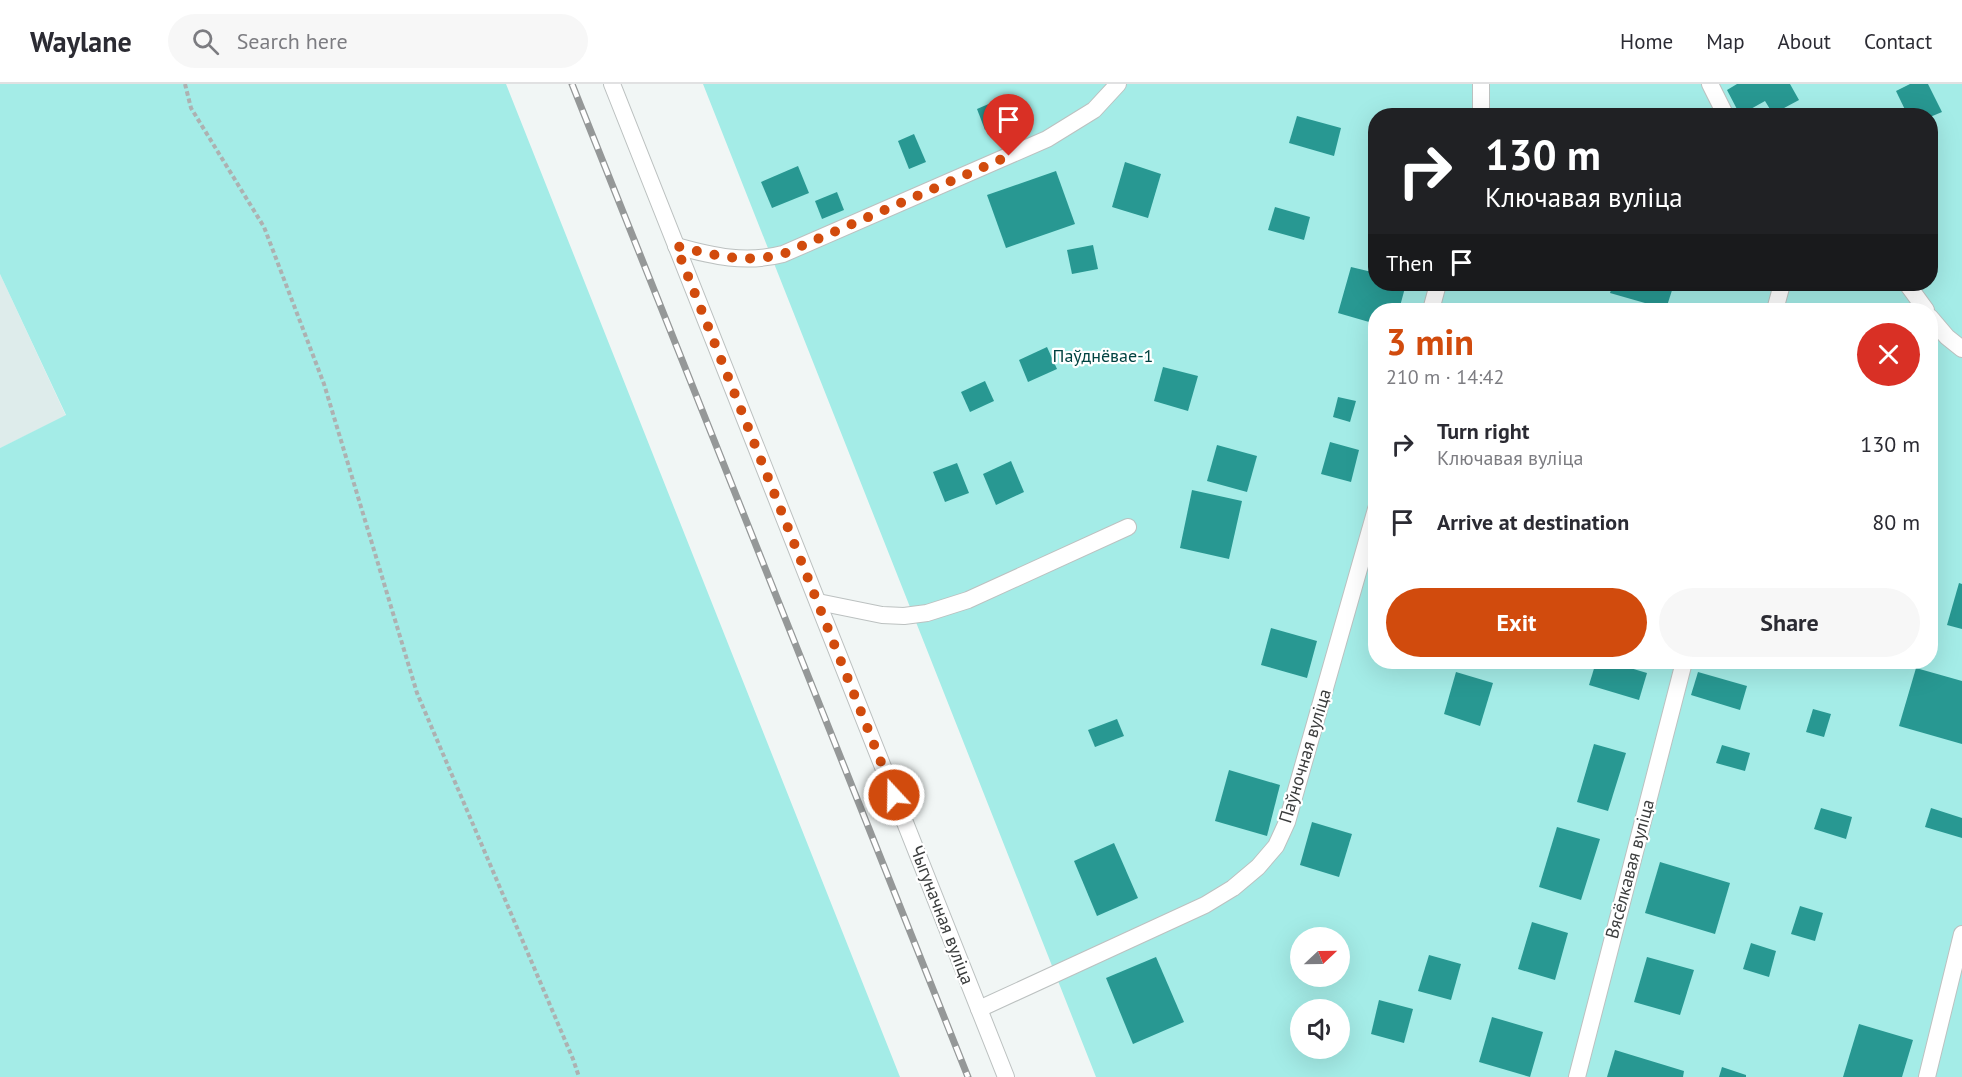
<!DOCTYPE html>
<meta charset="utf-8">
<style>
body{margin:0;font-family:"PT Sans",sans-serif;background:#f7f7f7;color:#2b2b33;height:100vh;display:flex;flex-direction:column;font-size:22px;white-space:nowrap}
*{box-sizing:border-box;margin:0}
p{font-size:20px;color:#7c7c81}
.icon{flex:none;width:33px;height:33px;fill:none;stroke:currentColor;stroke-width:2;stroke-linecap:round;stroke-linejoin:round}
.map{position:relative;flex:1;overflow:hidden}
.sheet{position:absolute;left:1368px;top:219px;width:570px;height:366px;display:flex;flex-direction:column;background:#fff;border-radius:24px;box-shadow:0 6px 24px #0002}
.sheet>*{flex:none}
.hud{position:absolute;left:1368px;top:24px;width:570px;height:183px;border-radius:24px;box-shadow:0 6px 24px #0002;background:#202124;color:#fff;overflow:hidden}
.needle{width:39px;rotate:68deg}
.tools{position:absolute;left:1290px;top:843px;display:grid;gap:12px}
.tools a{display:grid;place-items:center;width:60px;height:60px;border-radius:50%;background:#fff;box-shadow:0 6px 24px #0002;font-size:30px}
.pin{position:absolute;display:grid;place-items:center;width:51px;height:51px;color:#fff;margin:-62px -26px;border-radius:50% 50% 50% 0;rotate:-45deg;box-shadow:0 0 6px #0007}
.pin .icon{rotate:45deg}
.me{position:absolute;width:66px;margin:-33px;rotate:339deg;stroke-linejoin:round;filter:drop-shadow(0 0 4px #0008)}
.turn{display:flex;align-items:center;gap:21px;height:126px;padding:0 18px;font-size:27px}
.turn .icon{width:78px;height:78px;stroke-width:2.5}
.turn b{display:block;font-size:42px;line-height:51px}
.then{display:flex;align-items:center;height:57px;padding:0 18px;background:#0003;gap:12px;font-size:22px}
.round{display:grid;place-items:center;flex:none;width:63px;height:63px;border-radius:32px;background:#f7f7f7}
.headline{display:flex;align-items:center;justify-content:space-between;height:102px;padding:0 18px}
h1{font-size:36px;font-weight:700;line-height:45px;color:#d14b0d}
.cta{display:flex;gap:12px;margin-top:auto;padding:12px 18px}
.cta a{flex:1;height:69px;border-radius:36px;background:#d14b0d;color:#fff;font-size:24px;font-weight:700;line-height:69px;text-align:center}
.cta a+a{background:#f7f7f7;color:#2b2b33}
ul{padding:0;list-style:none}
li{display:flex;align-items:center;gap:18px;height:78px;padding:0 18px}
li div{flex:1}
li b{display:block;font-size:22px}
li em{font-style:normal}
header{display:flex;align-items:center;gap:36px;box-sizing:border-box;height:84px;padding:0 30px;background:#fff;border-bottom:2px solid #e1e1e2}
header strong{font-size:28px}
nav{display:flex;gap:33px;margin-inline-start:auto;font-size:21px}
.search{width:420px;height:54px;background:#f7f7f7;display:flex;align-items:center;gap:15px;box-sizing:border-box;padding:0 21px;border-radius:33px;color:#7c7c81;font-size:22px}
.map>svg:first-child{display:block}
</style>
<header>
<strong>Waylane</strong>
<div class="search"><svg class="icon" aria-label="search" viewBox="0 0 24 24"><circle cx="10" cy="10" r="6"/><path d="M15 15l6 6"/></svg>Search here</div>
<nav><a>Home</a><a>Map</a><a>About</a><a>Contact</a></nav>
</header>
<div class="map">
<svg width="1962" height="993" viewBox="0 0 1962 993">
<rect width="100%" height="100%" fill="#f1f6f5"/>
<!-- built -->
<polygon fill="#deeceb" points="0,190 66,332 0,364"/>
<!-- green -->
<g fill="#a4ece7" fill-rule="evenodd">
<polygon points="0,0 506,0 900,993 0,993 0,364 66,331 0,190"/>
<path d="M 703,0 L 1962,0 L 1962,993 L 1096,993 ZM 1376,32 L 1930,32 L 1930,200 L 1376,200 ZM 1376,226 L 1930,226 L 1930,578 L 1376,578 ZM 1300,854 L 1340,854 L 1340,892 L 1300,892 ZM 1300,926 L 1340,926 L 1340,964 L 1300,964 Z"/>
</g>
<!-- building -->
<g fill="#289892">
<polygon points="1737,0 1790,0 1799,16 1773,30 1765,17 1740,31 1727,6"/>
<polygon points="1910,0 1928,0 1942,28 1930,33 1908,32 1896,7"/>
<polygon points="1007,12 1016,33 985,46 977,25"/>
<polygon points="1297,32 1341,44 1334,72 1289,59"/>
<polygon points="914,50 926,78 909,85 898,57"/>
<polygon points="1125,78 1161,90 1148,134 1112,123"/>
<polygon points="798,82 809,109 772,124 761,98"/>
<polygon points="1056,87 1075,140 1006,164 987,111"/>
<polygon points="837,108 844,126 822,135 815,117"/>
<polygon points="1275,123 1310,133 1304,156 1268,146"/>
<polygon points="1093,161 1098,185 1072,190 1067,166"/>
<polygon points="1351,183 1376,189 1376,200 1406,200 1399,226 1376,226 1376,240 1338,229"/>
<polygon points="1613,200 1674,200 1666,225 1610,209"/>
<polygon points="1047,263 1057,285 1028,298 1019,276"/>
<polygon points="1163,283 1198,292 1188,327 1154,317"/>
<polygon points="985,297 994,317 970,328 961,308"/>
<polygon points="1338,313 1356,317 1350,338 1333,333"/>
<polygon points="1330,358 1359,366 1351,398 1321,390"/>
<polygon points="1217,361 1257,372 1247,408 1207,397"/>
<polygon points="1011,377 1024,408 996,421 983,390"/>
<polygon points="957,379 969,409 945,418 933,388"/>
<polygon points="1192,406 1242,417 1229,475 1180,464"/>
<polygon points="1959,499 1962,500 1962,545 1947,541"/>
<polygon points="1271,544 1317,557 1307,594 1261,581"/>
<polygon points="1596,578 1610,578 1647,589 1639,616 1589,601"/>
<polygon points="1916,584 1962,597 1962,660 1899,642"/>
<polygon points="1456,588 1493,599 1480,642 1444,630"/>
<polygon points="1698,588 1747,602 1740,626 1691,611"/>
<polygon points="1813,625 1831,630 1824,653 1806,648"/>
<polygon points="1117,635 1124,652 1095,663 1088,646"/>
<polygon points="1594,660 1626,669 1608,727 1577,718"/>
<polygon points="1722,661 1750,669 1745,687 1716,679"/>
<polygon points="1229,686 1280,701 1267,752 1215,737"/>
<polygon points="1821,724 1852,733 1846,755 1814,745"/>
<polygon points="1931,724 1962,734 1962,754 1925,743"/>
<polygon points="1312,738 1352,750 1339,793 1300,781"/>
<polygon points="1557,743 1600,755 1581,816 1539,803"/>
<polygon points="1114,759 1138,814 1097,832 1074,777"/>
<polygon points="1660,778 1730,799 1715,850 1645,829"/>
<polygon points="1800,822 1823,829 1815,857 1791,850"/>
<polygon points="1532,838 1568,849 1555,896 1518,885"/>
<polygon points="1751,859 1776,867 1769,893 1743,885"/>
<polygon points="1429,871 1461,880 1451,916 1418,907"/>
<polygon points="1156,873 1184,938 1133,960 1106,894"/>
<polygon points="1647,873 1694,886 1680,931 1634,918"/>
<polygon points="1379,916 1413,925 1404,959 1371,950"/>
<polygon points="1492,933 1543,948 1530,993 1479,978"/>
<polygon points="1859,940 1913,956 1902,993 1843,993"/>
<polygon points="1615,966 1684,987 1683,993 1607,993"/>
<polygon points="1722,983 1746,991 1746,993 1719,993"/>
</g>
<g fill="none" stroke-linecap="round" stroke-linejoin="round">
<!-- lane casing -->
<g stroke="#bcc1c0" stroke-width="18">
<g id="lane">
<polyline points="612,0 1006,993"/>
<polyline points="1710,0 1726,32"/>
<polyline points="1481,32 1481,0"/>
<path d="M 676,162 C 713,172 745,180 783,170 L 1047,55 L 1094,26 L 1118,0"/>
<polyline points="1907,200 1926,226"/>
<polyline points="1431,226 1438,200"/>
<polyline points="1775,226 1782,200"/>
<polyline points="1930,233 1947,253 1962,265"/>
<polyline points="818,518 882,531 904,532 927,529 968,516 1128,443"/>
<polyline points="979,925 1205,821 1233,804 1258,783 1276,762 1287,738 1376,425"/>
<polyline points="1577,993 1684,578"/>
<polyline points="1927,993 1962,850"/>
</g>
</g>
<!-- path -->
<polyline stroke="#adb1b1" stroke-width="4" stroke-dasharray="4.5 3" stroke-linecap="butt" points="185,0 191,24 264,143 324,300 417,609 573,975 579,993"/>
<!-- lane -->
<use href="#lane" stroke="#fff" stroke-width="16"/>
<!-- rail casing -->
<g stroke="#959898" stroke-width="7">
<polyline id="rail" points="572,0 968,993"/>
</g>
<!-- rail -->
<use href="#rail" stroke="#fff" stroke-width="4.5" stroke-dasharray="14" stroke-linecap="butt"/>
</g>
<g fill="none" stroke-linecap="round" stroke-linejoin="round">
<!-- route -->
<path stroke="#d14b0d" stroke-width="10" stroke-dasharray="0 18" d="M 894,711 L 676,162 C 713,171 745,180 783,170 L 1009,72"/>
</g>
<g text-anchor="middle" stroke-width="4.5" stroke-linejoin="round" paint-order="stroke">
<!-- park labels -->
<g font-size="18" fill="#004341" stroke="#fff">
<text x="1103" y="278">Паўднёвае-1</text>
</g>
<!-- street labels -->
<g font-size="18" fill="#3b3d3d" stroke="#fff">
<text transform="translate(1305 672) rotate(-73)" y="6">Паўночная вуліца</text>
<text transform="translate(1630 785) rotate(-75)" y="6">Вясёлкавая вуліца</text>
<text transform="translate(942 831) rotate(69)" y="6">Чыгуначная вуліца</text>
</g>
</g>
</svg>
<div class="tools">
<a><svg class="needle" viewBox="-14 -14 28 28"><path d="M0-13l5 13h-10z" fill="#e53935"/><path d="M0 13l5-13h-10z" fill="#7c7c81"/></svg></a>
<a><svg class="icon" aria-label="sound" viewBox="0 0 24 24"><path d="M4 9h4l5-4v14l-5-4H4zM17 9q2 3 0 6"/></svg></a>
</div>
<div class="pin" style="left:1009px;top:72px;background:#d93025"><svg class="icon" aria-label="arrive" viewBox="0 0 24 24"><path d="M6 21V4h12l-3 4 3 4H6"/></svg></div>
<svg class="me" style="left:894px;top:711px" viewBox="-20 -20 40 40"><circle r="17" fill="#d14b0d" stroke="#fff" stroke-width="3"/><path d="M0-11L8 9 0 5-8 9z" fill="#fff"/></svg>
<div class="hud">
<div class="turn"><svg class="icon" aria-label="right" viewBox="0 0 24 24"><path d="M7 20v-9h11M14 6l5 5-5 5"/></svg><div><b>130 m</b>Ключавая вуліца</div></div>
<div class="then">Then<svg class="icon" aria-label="arrive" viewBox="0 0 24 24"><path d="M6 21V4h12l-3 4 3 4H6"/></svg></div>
</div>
<section class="sheet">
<div class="headline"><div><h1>3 min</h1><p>210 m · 14:42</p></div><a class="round" style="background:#d93025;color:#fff"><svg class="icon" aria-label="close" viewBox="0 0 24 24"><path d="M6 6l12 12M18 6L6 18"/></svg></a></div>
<ul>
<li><svg class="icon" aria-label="right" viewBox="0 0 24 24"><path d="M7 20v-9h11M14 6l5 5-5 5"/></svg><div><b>Turn right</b><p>Ключавая вуліца</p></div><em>130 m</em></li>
<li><svg class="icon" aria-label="arrive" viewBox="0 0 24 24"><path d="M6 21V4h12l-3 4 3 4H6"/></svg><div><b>Arrive at destination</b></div><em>80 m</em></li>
</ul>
<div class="cta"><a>Exit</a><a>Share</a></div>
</section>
</div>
